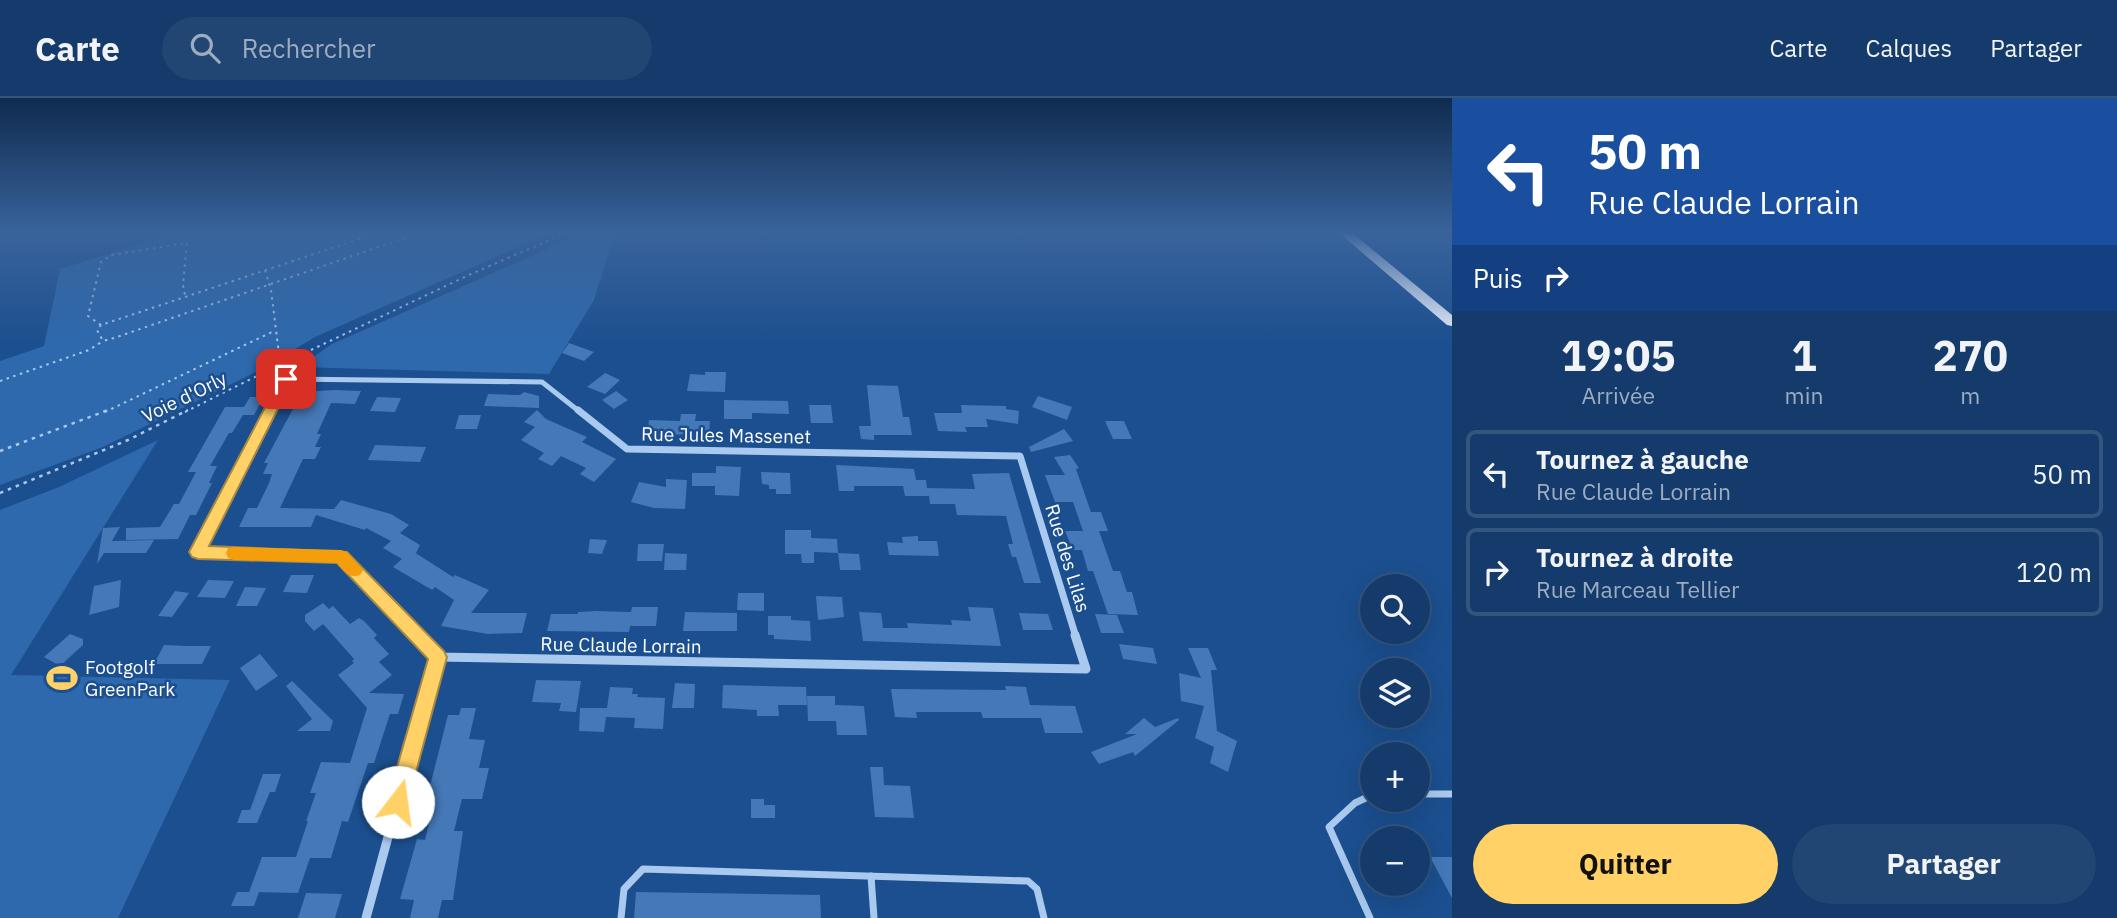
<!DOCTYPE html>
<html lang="fr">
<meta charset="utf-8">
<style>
body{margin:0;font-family:"IBM Plex Sans",sans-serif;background:#214673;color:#f1f3f6;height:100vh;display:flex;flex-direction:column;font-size:26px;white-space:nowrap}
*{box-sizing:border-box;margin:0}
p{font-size:23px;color:#9dadc1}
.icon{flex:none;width:38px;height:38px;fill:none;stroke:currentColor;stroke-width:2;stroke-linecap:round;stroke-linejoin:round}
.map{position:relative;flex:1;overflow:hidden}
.drawer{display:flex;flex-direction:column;background:#143b6b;width:665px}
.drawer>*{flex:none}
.hud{background:#1a4fa0;color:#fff;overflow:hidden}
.buttons{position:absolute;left:1360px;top:476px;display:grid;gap:14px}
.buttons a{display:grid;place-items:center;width:70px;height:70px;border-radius:50%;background:#143b6b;box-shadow:0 7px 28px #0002,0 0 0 2px #33557e;font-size:35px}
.pin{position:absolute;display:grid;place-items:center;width:60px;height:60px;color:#fff;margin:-30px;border-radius:14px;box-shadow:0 4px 10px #0006}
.me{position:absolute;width:77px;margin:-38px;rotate:15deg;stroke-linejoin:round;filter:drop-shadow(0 0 5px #0008)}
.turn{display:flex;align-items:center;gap:24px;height:147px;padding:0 21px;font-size:32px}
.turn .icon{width:91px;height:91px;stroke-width:2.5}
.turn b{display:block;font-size:49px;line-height:60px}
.then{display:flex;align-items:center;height:66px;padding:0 21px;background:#0003;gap:14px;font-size:26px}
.eta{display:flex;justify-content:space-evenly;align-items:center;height:119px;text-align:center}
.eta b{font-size:42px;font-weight:700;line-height:49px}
.cta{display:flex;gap:14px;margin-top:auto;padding:14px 21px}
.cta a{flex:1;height:80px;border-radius:42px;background:#ffd166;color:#111;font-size:28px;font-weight:700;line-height:80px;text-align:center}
.cta a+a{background:#214673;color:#f1f3f6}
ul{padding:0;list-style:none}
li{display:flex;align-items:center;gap:21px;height:88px;margin:0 14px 10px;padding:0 7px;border:4px solid #33557e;border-radius:10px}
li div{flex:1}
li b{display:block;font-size:26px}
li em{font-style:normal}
header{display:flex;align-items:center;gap:42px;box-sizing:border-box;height:98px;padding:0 35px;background:#143b6b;border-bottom:2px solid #33557e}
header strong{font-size:33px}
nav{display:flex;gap:38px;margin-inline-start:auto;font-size:24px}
.search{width:490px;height:63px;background:#214673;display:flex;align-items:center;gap:18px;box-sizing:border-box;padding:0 24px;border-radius:38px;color:#9dadc1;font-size:26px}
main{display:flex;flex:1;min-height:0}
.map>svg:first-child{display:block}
</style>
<header>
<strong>Carte</strong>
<div class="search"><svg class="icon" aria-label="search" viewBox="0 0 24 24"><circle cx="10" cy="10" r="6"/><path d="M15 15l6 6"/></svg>Rechercher</div>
<nav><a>Carte</a><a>Calques</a><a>Partager</a></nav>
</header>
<main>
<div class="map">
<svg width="1452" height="820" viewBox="0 0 1452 820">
<rect width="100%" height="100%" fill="#1b4f8f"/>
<!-- green -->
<g fill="#2e69ad">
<polygon points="179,134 552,134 315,239 264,270 103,349 0,387 0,263 44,248 60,171"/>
<polygon points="586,134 615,134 594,202 549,276 299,269 332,246"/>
<polygon points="158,342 11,577 230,582 118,820 0,820 0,412 59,389"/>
</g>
<!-- building -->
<g fill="#4478b7">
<polygon points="569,245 594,254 584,263 562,255"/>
<polygon points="705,274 726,274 725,294 687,293 690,276 705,277"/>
<polygon points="605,275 620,282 605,296 587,289"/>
<polygon points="867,287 898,288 903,319 909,319 912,337 874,337 874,342 861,341 859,328 871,328"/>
<polygon points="334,292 361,293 355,306 331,305 317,336 321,336 315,349 321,349 315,361 303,361 280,410 334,411 341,402 391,416 409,427 400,435 420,447 416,455 414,454 453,479 455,477 489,492 471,515 527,515 522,535 488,536 441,528 454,502 435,489 432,492 393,469 402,461 383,450 391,443 366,430 365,432 316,417 311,429 239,429 248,410 257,410 269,385 272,376 263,376 268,365 264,365 302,294"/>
<polygon points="616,293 628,302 614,311 602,302"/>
<polygon points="524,294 539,298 539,310 484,308 488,296 520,297"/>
<polygon points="1038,298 1072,309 1067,322 1032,309"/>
<polygon points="250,299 264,299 254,317 243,317 232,335 229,335 210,368 217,368 209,385 212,385 196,417 190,417 178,441 126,442 126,430 160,429 174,406 179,406 196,374 188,374 225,309 244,309"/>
<polygon points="377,299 401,300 395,314 370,313"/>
<polygon points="724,302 788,303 789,316 752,315 752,321 724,321"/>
<polygon points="809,307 831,307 833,325 811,325"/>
<polygon points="961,307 1006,308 1006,311 1019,313 1018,326 986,321 988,329 965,329 967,334 938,333 934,315 962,315"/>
<polygon points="537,312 546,321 587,339 582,344 616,361 594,384 580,376 586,370 561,358 552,368 538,361 544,355 521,342 535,329 524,324"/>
<polygon points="681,316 696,316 695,323 710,323 709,336 647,337 649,322 680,323"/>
<polygon points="459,317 481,317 477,331 455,331"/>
<polygon points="1105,323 1124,323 1132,341 1113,341"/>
<polygon points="1064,331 1073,343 1031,354 1029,349"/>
<polygon points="375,347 426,349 420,364 368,362"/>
<polygon points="1070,357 1079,370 1076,371 1091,414 1101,414 1108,433 1099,433 1113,473 1120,473 1127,494 1132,494 1138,517 1108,516 1093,473 1088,473 1082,452 1073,452 1065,433 1083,433 1073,404 1055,404 1045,377 1065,377 1054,359"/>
<polygon points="836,367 914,371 916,382 926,382 927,390 975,391 972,376 1009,375 1041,485 1024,485 1016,459 1012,459 1008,446 1013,446 1006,418 957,417 955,406 930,406 929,398 905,398 903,388 854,388 854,393 839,393"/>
<polygon points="716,368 741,369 739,398 715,397 715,388 692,388 692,375 716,375"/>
<polygon points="761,374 790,375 791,396 776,396 776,391 769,391 769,387 762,386"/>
<polygon points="666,381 687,382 685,411 654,410 631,404 639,384 666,389"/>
<polygon points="120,429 112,443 154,442 146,455 104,455 97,466 103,430"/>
<polygon points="785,432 811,432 811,440 837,441 838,455 814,454 814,465 802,465 801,456 785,456"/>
<polygon points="918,438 918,443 937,443 939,458 889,457 887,444 903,445 902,439"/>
<polygon points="590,441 607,442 602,456 588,455"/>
<polygon points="638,446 664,446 662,463 637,463"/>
<polygon points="665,455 687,456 686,472 664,472"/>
<polygon points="838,455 859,456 861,472 840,472"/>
<polygon points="291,477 314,477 307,495 283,494"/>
<polygon points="121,482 119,509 89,517 94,488"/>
<polygon points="208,482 234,483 225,500 197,499"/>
<polygon points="245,489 266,490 257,508 236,508"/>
<polygon points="175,493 189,495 172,519 158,518"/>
<polygon points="738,495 764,495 764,513 737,512"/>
<polygon points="816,498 842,499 844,519 818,522"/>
<polygon points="323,505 329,511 333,508 350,526 359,520 364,523 377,537 374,540 389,556 379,564 392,577 369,595 404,596 398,616 390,616 374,665 368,665 348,724 342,723 331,760 310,760 298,795 249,794 262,759 296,759 308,723 306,723 316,695 310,695 321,664 350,665 367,610 338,577 354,565 352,563 354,561 323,526 314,533 305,523 305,517"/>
<polygon points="632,509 658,509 656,528 630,528 629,534 547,533 551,516 578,516 578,514 596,513 631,514"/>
<polygon points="968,509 993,510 1001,548 863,543 859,514 881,515 883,530 908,530 907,525 952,527 951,522 971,523"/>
<polygon points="685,514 737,515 737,533 683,533"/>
<polygon points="1019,515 1048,516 1053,532 1023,532"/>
<polygon points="1095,516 1117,517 1124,535 1101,535"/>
<polygon points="768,518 791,518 791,522 810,523 811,543 774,541 774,537 768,537"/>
<polygon points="70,536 83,541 83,547 60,568 44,559"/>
<polygon points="1119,546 1153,550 1157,566 1123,561"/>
<polygon points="164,547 188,548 211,548 202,566 154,566"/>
<polygon points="1188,550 1208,550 1217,572 1211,572 1217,633 1237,643 1228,674 1210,665 1214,649 1195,640 1204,608 1181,603 1179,575 1201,580"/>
<polygon points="260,556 278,578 256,593 240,570"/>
<polygon points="536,582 581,583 576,614 559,613 561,605 532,604"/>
<polygon points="292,583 333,623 330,633 297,633 312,621 286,588"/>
<polygon points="675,585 695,586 694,610 672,610"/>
<polygon points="723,587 806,589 807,607 778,607 779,618 757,618 757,612 722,610"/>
<polygon points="1005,588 1026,589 1030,607 1075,608 1083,635 1045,635 1041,620 983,620 981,614 916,614 917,620 895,619 891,591 1006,592"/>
<polygon points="610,589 633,590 632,596 638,596 637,599 665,600 663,631 634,630 635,620 606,619 604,634 579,633 580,610 607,610"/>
<polygon points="807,598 835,598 835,607 864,608 867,637 837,637 836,623 808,623"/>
<polygon points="461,610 476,610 469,641 485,642 479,670 489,670 482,701 462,701 454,733 463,733 453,802 442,802 438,820 410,820 414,802 400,801 417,741 425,742 435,700 427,700 448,617 459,617"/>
<polygon points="1144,620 1155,629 1178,620 1179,622 1135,658 1133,654 1099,666 1091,654 1137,636 1125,636"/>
<polygon points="870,669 883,669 884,687 910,688 914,720 875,719"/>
<polygon points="263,676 281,676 275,694 270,694 257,725 237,725 242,712 250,712"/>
<polygon points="751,701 764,701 764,707 775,707 775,720 751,720"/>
<polygon points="1430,759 1452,759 1452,800"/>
<polygon points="237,794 259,794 254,808 231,808"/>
<polygon points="636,794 820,797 821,820 634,820"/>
<polygon points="306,795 342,796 335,820 298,820"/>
</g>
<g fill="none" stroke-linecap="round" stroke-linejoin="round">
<!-- path-far1 -->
<g stroke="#a9c9ee" stroke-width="2" stroke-dasharray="2.5 4.5" stroke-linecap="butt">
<polyline points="344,134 345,145"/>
<polyline points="380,134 101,227 97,232 103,243 114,240 422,134"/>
<polyline points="265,172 271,192 279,256"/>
<polyline points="101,227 88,218 101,164 111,157 187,145 183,187 185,197"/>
<polyline points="292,261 471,176 568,134"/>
<polyline points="0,283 89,252 103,243"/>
<polyline points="105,314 274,233"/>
<polyline points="185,314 273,270"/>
</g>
<!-- path -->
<g stroke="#a9c9ee" stroke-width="2.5" stroke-dasharray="3.5 5" stroke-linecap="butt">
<polyline points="0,353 108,312"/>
<polyline points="0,395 128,342 188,312"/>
</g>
<!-- service -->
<g stroke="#a9c9ee" stroke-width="7">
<polyline points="1418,696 1452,696"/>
<polyline points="871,778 874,820"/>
<polyline points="621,820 624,791 643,771 1028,783 1037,791 1044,820"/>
<polyline points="1370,820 1329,729 1355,705 1372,697"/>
</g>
<!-- minor-far2 -->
<g stroke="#a9c9ee" stroke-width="5">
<polyline points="281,266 286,281"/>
<polyline points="286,281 542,284 580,314"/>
<polyline points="269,314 286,281"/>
</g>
<!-- minor-far1 -->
<g stroke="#a9c9ee" stroke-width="7">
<polyline points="270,312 198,454 341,458 418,539"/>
<polyline points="578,312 627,351 1020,358 1076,539"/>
</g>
<!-- minor -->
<g stroke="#a9c9ee" stroke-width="9">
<polyline points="416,537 437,559 1086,571 1075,537"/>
<polyline points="366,820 437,559"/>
</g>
<!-- primary -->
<polygon fill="#f0f6ff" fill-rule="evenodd" points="1338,134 1351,134 1452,217 1452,228 1447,227"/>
</g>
<!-- sky -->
<linearGradient id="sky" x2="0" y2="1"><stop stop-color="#0f2b4f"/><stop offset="0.54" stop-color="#39639b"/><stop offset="1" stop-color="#39639b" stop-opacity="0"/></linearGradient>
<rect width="1452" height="248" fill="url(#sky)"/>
<!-- route -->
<polygon fill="#ffd166" stroke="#a68842" stroke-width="2" points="286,276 293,281 209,448 347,454 444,553 447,559 408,704 405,711 398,714 390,711 387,704 428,561 337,465 198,461 192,459 189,454 280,281"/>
<!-- slow -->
<path fill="#f59e0b" d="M 234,449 L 341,452 L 347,454 L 363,472 L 360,477 C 349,481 344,473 337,465 L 234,462 L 228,460 L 226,455 L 228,450 Z"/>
<!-- icons -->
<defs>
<g id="stadium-bare" transform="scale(2.415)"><path d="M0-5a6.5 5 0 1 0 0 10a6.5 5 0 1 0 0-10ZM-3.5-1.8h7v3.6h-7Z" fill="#ffd166" stroke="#1b4f8f" stroke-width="2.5" paint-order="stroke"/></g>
</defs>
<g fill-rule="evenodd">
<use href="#stadium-bare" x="62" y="580"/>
</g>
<g text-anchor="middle" stroke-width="5" stroke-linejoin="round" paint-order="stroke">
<!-- street labels -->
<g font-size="19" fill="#fff" stroke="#1b4f8f">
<text transform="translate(184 299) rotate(-26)" y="7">Voie d'Orly</text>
<text transform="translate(726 337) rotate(1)" y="7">Rue Jules Massenet</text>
<text transform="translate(1068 460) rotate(73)" y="7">Rue des Lilas</text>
<text transform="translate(621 547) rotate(1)" y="7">Rue Claude Lorrain</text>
</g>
<!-- poi labels -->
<g font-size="19" fill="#fff" stroke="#1b4f8f" text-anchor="start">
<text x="85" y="576">Footgolf<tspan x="85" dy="22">GreenPark</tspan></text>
</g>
</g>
</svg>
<div class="buttons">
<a><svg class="icon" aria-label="search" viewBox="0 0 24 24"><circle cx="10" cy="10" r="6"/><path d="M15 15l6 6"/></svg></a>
<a><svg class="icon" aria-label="layers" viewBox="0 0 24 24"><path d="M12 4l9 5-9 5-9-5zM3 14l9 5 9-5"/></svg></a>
<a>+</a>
<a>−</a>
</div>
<div class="pin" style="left:286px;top:281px;background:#d93025"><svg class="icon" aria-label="arrive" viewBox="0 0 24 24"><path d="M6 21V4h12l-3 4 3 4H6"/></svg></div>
<svg class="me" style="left:398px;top:704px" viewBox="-20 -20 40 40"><circle r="19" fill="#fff"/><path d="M0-13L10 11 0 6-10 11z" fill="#ffd166"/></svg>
</div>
<section class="drawer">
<div class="hud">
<div class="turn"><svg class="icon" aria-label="left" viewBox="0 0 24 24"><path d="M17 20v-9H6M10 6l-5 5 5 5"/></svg><div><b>50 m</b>Rue Claude Lorrain</div></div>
<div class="then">Puis<svg class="icon" aria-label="right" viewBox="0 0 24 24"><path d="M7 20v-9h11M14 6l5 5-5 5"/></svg></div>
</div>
<div class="eta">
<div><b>19:05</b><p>Arrivée</p></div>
<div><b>1</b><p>min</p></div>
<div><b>270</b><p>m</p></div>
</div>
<ul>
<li><svg class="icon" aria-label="left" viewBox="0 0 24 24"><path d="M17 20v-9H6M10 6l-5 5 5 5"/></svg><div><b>Tournez à gauche</b><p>Rue Claude Lorrain</p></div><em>50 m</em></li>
<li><svg class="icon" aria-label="right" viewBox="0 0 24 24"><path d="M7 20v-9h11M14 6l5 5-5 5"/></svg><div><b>Tournez à droite</b><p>Rue Marceau Tellier</p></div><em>120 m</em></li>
</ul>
<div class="cta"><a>Quitter</a><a>Partager</a></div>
</section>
</main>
